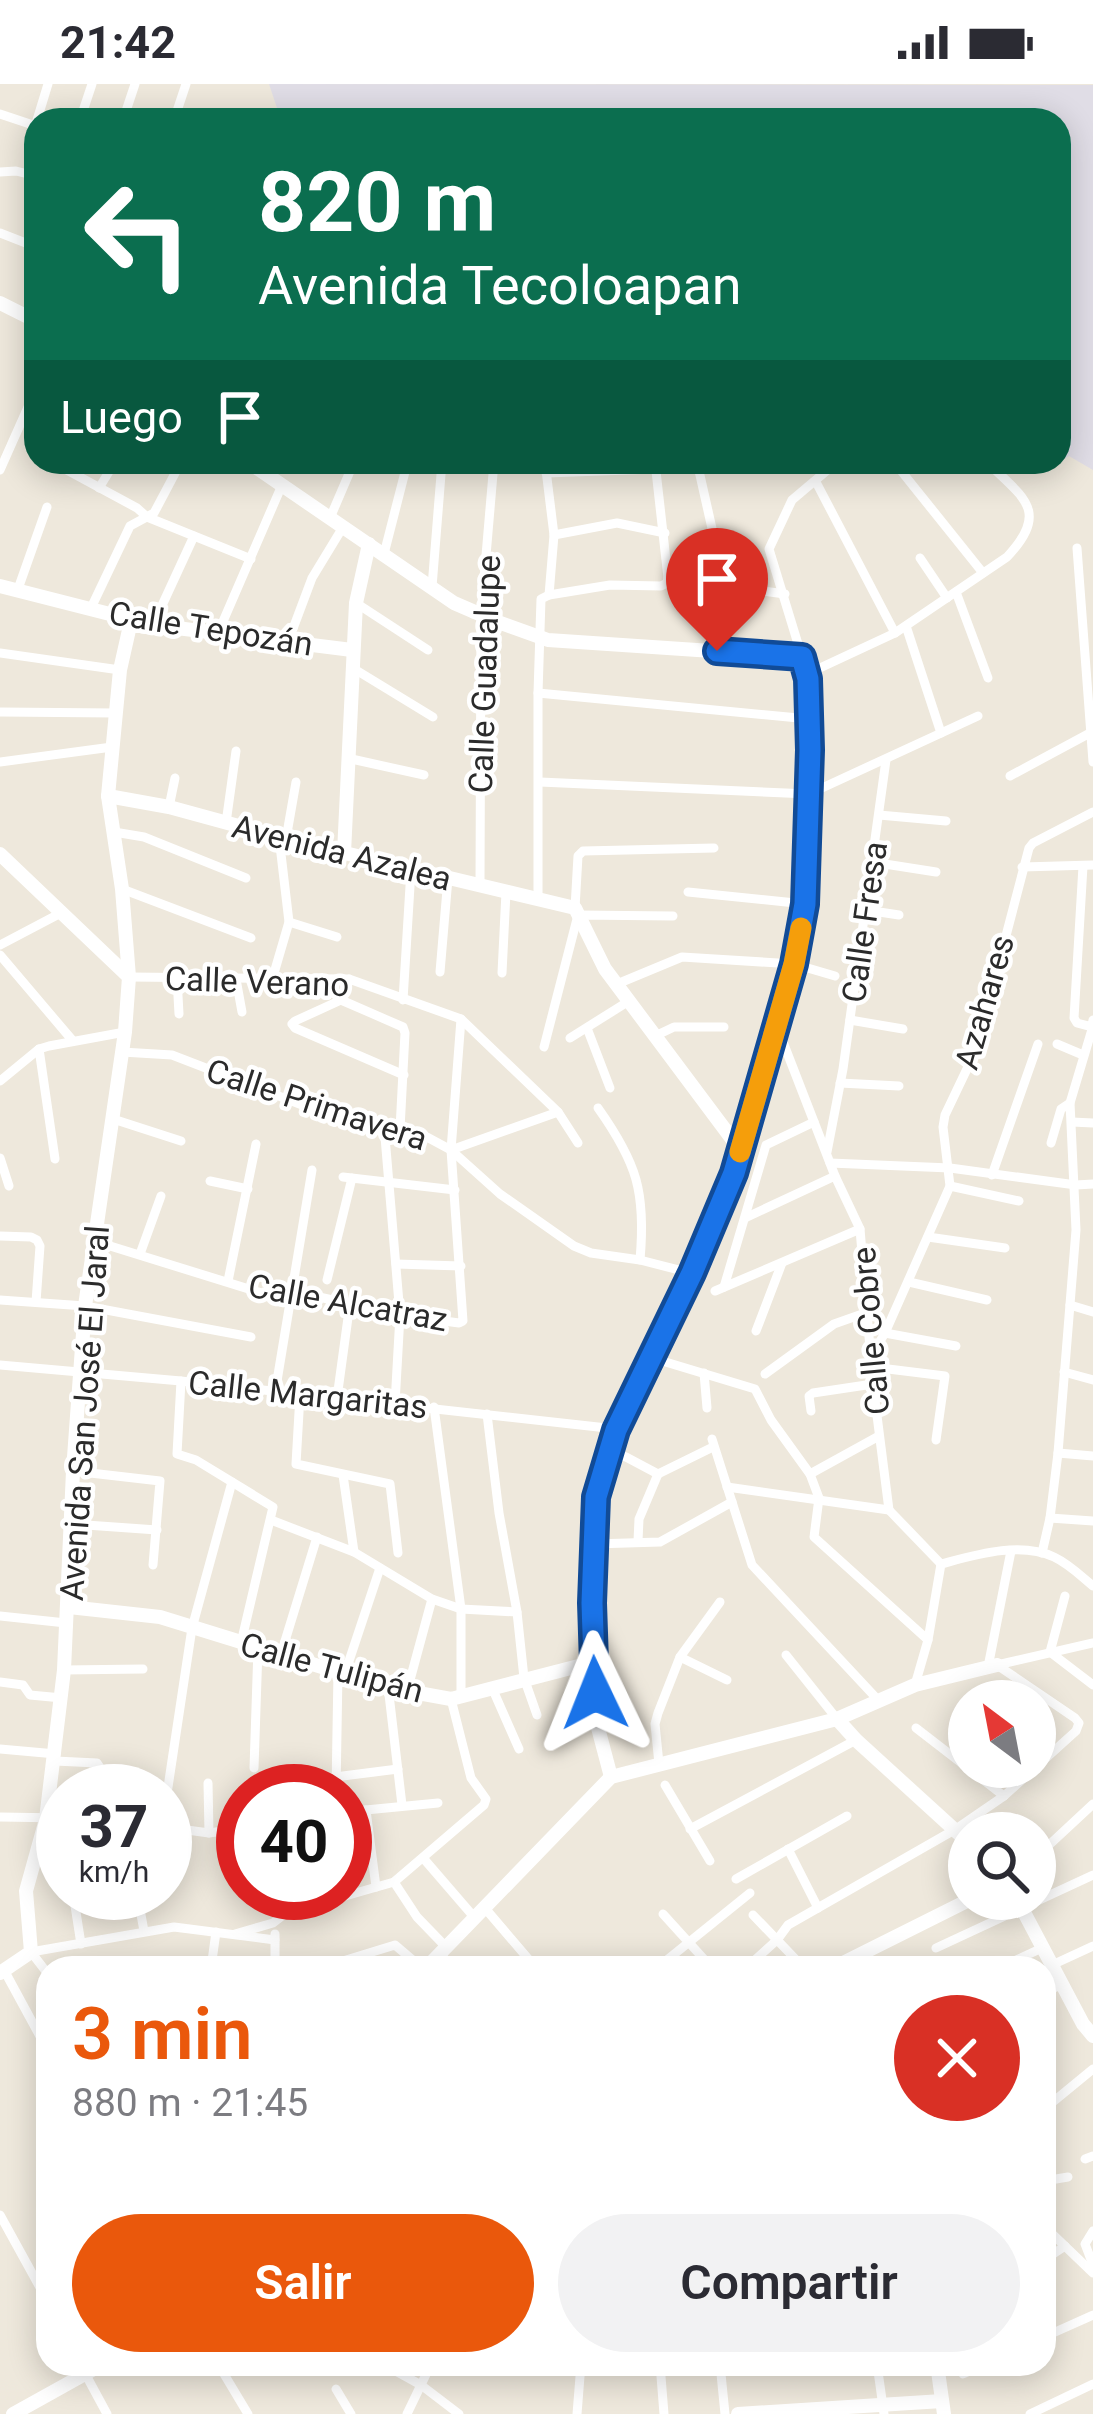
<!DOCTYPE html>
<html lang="es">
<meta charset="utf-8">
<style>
body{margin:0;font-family:Roboto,sans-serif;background:#f2f2f3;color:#2b2b33;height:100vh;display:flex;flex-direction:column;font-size:45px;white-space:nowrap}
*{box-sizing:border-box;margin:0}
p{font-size:39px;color:#7c7c81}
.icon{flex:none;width:66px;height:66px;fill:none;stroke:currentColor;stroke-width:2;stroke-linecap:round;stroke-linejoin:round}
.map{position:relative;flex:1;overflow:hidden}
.sheet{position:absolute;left:36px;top:1872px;width:1020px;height:420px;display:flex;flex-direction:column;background:#fff;border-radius:36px;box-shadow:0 6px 30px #0003}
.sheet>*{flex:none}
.banner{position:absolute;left:24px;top:24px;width:1047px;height:366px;border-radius:36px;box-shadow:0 6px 30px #0003;background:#0b6e4f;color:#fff;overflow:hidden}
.needle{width:78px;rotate:328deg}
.buttons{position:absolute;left:948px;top:1596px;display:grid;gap:24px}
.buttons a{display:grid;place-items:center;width:108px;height:108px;border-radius:50%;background:#fff;box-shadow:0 6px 30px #0003;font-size:60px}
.speed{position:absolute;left:36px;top:1680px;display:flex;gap:24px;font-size:60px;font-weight:700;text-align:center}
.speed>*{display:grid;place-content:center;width:156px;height:156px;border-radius:50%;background:#fff;box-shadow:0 6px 30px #0003;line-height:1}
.speed small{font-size:30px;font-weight:400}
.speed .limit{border:18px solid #d22;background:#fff;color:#111}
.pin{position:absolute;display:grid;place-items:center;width:102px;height:102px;color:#fff;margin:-123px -51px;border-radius:50% 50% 50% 0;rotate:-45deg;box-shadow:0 0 12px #0007}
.pin .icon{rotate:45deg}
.me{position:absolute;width:132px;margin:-66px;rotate:358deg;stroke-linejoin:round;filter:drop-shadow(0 0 9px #0008)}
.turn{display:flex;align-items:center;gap:42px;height:252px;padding:0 36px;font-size:54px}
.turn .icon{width:156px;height:156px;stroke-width:2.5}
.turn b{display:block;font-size:84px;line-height:102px}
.then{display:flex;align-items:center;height:114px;padding:0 36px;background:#0003;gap:24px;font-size:45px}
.round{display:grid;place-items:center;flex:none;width:126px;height:126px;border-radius:63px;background:#f2f2f3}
.overview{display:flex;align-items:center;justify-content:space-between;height:204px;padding:0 36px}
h1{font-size:72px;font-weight:600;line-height:90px;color:#ea580c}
.cta{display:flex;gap:24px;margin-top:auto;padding:24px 36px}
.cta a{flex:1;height:138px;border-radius:72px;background:#ea580c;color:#fff;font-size:48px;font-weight:600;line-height:138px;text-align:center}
.cta a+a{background:#f2f2f3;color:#2b2b33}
.status{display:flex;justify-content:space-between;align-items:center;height:84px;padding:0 60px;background:#fff;direction:ltr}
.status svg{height:33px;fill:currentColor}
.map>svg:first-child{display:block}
</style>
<div class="status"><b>21:42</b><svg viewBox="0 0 49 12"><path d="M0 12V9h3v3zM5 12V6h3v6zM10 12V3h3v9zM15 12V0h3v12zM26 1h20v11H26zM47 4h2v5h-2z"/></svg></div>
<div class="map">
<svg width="1093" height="2330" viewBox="0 0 1093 2330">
<rect width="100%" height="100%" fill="#eee8dc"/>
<!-- industrial -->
<polygon fill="#e0dde6" points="269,0 1093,1 1093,386 1069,372 1063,376 1059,374 1059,36 281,36"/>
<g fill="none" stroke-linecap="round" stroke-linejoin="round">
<!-- street -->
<g stroke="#fff" stroke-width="9">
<polyline points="0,30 36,42"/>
<polyline points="37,36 48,0"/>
<polyline points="80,36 92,0"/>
<polyline points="123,36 135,0"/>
<polyline points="174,36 186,0"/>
<polyline points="0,88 16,87 36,92"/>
<polyline points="0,149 36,163"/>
<polyline points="52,378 137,424 147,433 251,475"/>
<polyline points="545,378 554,451 549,511"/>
<polyline points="655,378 668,494"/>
<polyline points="697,378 725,502"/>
<polyline points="894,378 983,489"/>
<polyline points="0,386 36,305"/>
<polyline points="546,389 656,385"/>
<polyline points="816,398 895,549"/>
<polyline points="99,404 115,378"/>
<polyline points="330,434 354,378"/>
<polyline points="554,451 617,439 665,449"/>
<polyline points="1077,464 1093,678"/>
<polyline points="384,470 405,388"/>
<polyline points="920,474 947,514"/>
<polyline points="432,503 442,378"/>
<polyline points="18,505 47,423"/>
<polyline points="956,508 988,594"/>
<polyline points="356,519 428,566"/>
<polyline points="91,524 130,442 154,429 181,378"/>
<polyline points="153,541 194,452"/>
<polyline points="906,542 941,649"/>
<polyline points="218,549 282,401"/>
<polyline points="288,558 312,494 343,443"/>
<polyline points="0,569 120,586"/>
<polyline points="802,573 769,465 792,416 837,378"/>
<polyline points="351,583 433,633"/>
<path d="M 807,590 L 895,549 L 1007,473 C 1051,426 1022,413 987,378"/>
<polyline points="538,609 809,635"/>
<polyline points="0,628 115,629"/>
<polyline points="347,674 424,691"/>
<polyline points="0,678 112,663"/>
<polyline points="1010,692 1090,649"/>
<polyline points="540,698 809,710 978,632"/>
<polyline points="169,723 175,694"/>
<polyline points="879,731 946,737"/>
<polyline points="226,739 236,667"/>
<polyline points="114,748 144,753 246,794"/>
<polyline points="286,755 296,698"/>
<polyline points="872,778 936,788"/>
<polyline points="1083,782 1074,934 1077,939 1092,943 1093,936"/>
<polyline points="1022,783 1093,781"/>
<polyline points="480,801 481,530 494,378"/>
<polyline points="122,805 251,854"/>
<polyline points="688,808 805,820"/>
<polyline points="538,815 538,609 541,515 549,511 610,501 661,502 667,499 668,494 785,510"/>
<polyline points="575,824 578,772 583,767 714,764"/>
<polyline points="866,826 899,831"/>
<polyline points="289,838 337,853"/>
<polyline points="0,861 59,830"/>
<polyline points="0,871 73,957"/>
<polyline points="440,888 448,794"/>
<polyline points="502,889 506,808"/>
<polyline points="129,893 349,895 461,935 558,1028 578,1059"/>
<polyline points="177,894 179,930"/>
<polyline points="236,895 242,928"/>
<polyline points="349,895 341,916 295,937 292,940 295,944 404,991"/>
<polyline points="272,896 289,838 279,753"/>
<polyline points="617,900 682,873 794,880 835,892"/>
<polyline points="341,916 403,943 405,949 400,1045"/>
<polyline points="403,916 411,786"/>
<polyline points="850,936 903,945"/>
<polyline points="776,940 835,1092 860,1145 873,1300 889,1426"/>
<polyline points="587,944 610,1004"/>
<polyline points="655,952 674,943 724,943"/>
<polyline points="570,954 629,917"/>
<polyline points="1057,960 1083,971"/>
<polyline points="544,963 578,831 673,832"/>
<polyline points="39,965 55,1075"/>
<polyline points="122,968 172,971 315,1026 425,1052 451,1066 500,1110 574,1162 591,1169 640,1176 691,1189"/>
<polyline points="0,997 39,965 49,962 125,948"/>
<polyline points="840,999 899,1002"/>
<path d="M 598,1024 C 637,1079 646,1108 640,1176"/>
<polyline points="113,1035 181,1057"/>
<polyline points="1072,1038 1093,1039"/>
<polyline points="384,1041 400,1231 395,1320"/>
<polyline points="1051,1059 1061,1025 1070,1019"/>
<polyline points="451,1066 558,1028"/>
<polyline points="827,1068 843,985 886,676"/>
<polyline points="0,1074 9,1102"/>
<polyline points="830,1079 950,1084 1076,1101 1093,1100"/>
<polyline points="992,1091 1038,960"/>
<polyline points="343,1093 455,1106"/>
<polyline points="210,1097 248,1105"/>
<polyline points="950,1102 1019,1117"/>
<polyline points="745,1134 835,1092"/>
<polyline points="0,1152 31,1153 37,1156 40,1162 36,1218"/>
<polyline points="928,1153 1005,1164"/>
<polyline points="94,1157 265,1210 310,1211 400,1231 459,1239 463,1237 451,1066 461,935"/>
<polyline points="140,1170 161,1112"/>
<polyline points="396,1180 461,1182"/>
<polyline points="327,1196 352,1094"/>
<polyline points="228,1197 256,1060"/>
<polyline points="909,1198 987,1216"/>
<polyline points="724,1203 766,1061 814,1038"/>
<polyline points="715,1207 860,1145"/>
<polyline points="0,1216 85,1222 251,1253"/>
<polyline points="1070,1221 1093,1228"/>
<polyline points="756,1247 782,1179"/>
<polyline points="885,1249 956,1262"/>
<polyline points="871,1272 885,1249 950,1102 943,1043 945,1031 976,966 1029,764 1033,759 1093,728"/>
<polyline points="649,1273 755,1305 771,1336 810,1390 819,1414 814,1453 928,1556"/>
<polyline points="0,1281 181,1297 616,1345"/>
<polyline points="872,1283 945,1292 936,1356"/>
<polyline points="1064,1288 1093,1296"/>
<polyline points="704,1289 707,1324"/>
<polyline points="765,1290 834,1240 868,1228"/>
<polyline points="181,1297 177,1370 196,1376 273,1423 241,1559"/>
<polyline points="275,1309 312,1086"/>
<polyline points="300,1311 296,1380 390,1400 398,1469"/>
<polyline points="337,1314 350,1219"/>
<polyline points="434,1323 461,1525 461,1613"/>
<polyline points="811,1327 809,1312 813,1309 873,1300"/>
<polyline points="487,1330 499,1429 517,1528 524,1594 537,1631"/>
<polyline points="712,1355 752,1481 879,1617"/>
<polyline points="608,1369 626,1373 658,1390 713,1363"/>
<polyline points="1058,1369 1093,1372"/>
<polyline points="73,1387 160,1397 153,1481"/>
<polyline points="810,1390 879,1352"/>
<polyline points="343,1391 354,1468"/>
<polyline points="727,1403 889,1426"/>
<polyline points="889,1426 941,1480"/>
<polyline points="1050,1434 1093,1437"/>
<polyline points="271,1436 354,1468 432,1515 461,1525 517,1528"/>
<polyline points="72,1440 157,1446"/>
<polyline points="638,1457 639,1435 658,1390"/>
<polyline points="594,1460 660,1458 732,1418"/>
<polyline points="1042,1469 1050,1434 1058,1369 1076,1146 1070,1019 1093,942"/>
<path d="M 941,1480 C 975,1471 1020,1457 1054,1473 C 1069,1480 1081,1492 1093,1502"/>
<polyline points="1065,1512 1050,1568 1093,1601"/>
<polyline points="0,1532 66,1539"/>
<polyline points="281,1570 317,1453"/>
<polyline points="786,1571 837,1635"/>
<polyline points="680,1573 727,1596"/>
<polyline points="997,1581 1093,1559"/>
<polyline points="988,1583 1011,1467"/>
<polyline points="64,1586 143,1585"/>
<polyline points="345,1589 380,1484"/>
<polyline points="0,1598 23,1601 30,1611 62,1614"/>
<polyline points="915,1601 928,1556 941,1480"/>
<polyline points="388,1602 402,1721"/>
<polyline points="493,1606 519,1665"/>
<polyline points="407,1607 432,1515"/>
<polyline points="916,1644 1004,1712"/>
<polyline points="965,1647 969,1646"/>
<polyline points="0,1665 56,1670"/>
<polyline points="55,1677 97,1679 105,1691 123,1697"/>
<polyline points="659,1680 655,1640 658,1629 680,1573 720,1518"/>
<polyline points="254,1684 258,1564"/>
<polyline points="208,1699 209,1749"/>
<polyline points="280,1700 398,1685"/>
<polyline points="665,1701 710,1777"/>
<polyline points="336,1707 338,1588"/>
<polyline points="165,1723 192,1544 232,1398"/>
<polyline points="366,1726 376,1803"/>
<polyline points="345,1728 438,1719"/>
<polyline points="0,1733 63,1734"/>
<polyline points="165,1743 209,1749 243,1744"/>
<polyline points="690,1745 856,1656"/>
<polyline points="232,1746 243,1770"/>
<polyline points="788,1765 818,1824"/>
<polyline points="1035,1774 1093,1720"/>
<polyline points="424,1775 474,1833"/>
<polyline points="736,1795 847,1732"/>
<polyline points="394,1798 417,1833 446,1863"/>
<polyline points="73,1809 81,1860"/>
<polyline points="137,1809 144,1847"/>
<polyline points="484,1823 536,1884"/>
<polyline points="663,1830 712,1884"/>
<polyline points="753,1831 804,1884"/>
<polyline points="235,1850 273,1839 286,1829 394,1798 484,1721 486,1715 471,1694 451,1615"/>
<polyline points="275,1850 275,1884"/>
<polyline points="936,1864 1093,1791"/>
<polyline points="440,1869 452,1884"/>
<polyline points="1052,1881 1093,1862"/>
<polyline points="211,1884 216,1848"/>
<polyline points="320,1884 395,1861 422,1884"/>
<polyline points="657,1884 750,1809"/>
<polyline points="746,1884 777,1856 788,1841 956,1745 1004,1712 1076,1647 1079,1639 1075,1634 997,1581"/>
<polyline points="913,1884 924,1880"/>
<polyline points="999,1884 1042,1864"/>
<polyline points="4,1886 48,1967"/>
<polyline points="48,1890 31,1868 174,1843 275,1856"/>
<polyline points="1044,1909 1062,1900"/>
<polyline points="1044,2022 1054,2017 1093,1985"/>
<polyline points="1085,2075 1093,2072"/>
<polyline points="1044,2097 1068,2093"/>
<polyline points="0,2131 48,2218"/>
<polyline points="1044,2142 1093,2189"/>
<polyline points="1093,2147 1085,2160 1093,2181"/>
<polyline points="1044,2176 1065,2162"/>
<polyline points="1044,2253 1093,2231"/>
<polyline points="80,2280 107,2330"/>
<polyline points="218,2280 248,2330"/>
<polyline points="383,2280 421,2301 459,2330"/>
<polyline points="660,2280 664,2330"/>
<polyline points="720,2280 725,2330"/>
<polyline points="877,2280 884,2330"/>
<polyline points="963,2290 985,2280"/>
<polyline points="336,2305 351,2330"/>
<polyline points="407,2330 431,2280"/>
<polyline points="577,2330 581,2280"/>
<polyline points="1030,2330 1093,2300"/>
</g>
<!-- secondary -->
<g stroke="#fff" stroke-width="14">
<polyline points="0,219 36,237"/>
<polyline points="248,378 454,519 498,538 548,556 802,573 808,595 810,666 805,820 794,880 733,1089 691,1189 616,1345 596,1413 592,1519 597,1640 611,1693"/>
<polyline points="0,502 153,541 352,566"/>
<polyline points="108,712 169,723 286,755 575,824 605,885 741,1067"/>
<polyline points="344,769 356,519 369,460"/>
<polyline points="0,770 129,893"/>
<polyline points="69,1523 160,1533 338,1588 407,1607 451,1615 594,1578"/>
<polyline points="837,1635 856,1656 969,1759"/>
<polyline points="1017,1815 1083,1940 1093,1952"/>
<polyline points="426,1884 611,1693 837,1635 915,1601 997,1581"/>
<polyline points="833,1884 971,1815"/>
<polyline points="0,1889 31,1868 26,1807 46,1735 64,1586 73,1387 85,1222 125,948 129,893 122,805 108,712 120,586 131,537"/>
<polyline points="937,2280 944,2330"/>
<polyline points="13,2330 103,2280"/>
<polyline points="738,2330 942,2317"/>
</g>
</g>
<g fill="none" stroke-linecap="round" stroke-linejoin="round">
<!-- route casing -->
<g stroke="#114b97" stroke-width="30">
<polyline id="route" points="595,1609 592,1519 596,1413 616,1346 692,1189 734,1089 794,880 805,820 810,666 808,595 802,573 717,567"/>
</g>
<!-- route -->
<use href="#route" stroke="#1a73e8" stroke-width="21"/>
<!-- slow -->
<polyline stroke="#f59e0b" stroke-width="21" points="740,1068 794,880 801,844"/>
</g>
<g text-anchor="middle" stroke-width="9" stroke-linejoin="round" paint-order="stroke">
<!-- street labels -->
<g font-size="33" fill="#2b2b2b" stroke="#fff">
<text transform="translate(211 544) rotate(9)" y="12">Calle Tepozán</text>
<text transform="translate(484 590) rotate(-88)" y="12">Calle Guadalupe</text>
<text transform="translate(342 768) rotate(14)" y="12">Avenida Azalea</text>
<text transform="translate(864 838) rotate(-82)" y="12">Calle Fresa</text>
<text transform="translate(257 897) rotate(2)" y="12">Calle Verano</text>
<text transform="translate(984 918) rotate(-74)" y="12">Azahares</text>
<text transform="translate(317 1020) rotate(18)" y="12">Calle Primavera</text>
<text transform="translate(348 1218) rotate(10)" y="12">Calle Alcatraz</text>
<text transform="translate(870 1247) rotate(-95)" y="12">Calle Cobre</text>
<text transform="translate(308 1310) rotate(6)" y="12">Calle Margaritas</text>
<text transform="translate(84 1329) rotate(-86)" y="12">Avenida San José El Jaral</text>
<text transform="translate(332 1583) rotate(15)" y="12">Calle Tulipán</text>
</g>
</g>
</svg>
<div class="buttons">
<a><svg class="needle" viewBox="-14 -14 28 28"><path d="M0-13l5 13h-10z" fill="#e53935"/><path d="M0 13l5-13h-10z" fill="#7c7c81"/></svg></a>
<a><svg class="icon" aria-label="search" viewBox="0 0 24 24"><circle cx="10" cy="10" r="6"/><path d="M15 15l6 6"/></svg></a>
</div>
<div class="speed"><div>37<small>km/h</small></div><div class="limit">40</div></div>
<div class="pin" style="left:717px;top:567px;background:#d93025"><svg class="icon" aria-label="arrive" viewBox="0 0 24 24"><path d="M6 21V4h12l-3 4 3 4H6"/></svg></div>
<svg class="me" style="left:595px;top:1609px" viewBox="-20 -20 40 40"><path d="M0-17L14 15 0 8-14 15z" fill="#1a73e8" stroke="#fff" stroke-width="4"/></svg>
<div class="banner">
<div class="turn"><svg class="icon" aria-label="left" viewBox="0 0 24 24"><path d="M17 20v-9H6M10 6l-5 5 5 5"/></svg><div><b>820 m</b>Avenida Tecoloapan</div></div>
<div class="then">Luego<svg class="icon" aria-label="arrive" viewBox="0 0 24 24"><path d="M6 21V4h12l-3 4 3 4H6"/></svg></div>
</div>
<section class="sheet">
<div class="overview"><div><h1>3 min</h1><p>880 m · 21:45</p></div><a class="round" style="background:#d93025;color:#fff"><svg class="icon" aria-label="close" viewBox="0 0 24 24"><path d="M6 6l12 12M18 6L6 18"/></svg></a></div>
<div class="cta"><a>Salir</a><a>Compartir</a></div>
</section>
</div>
